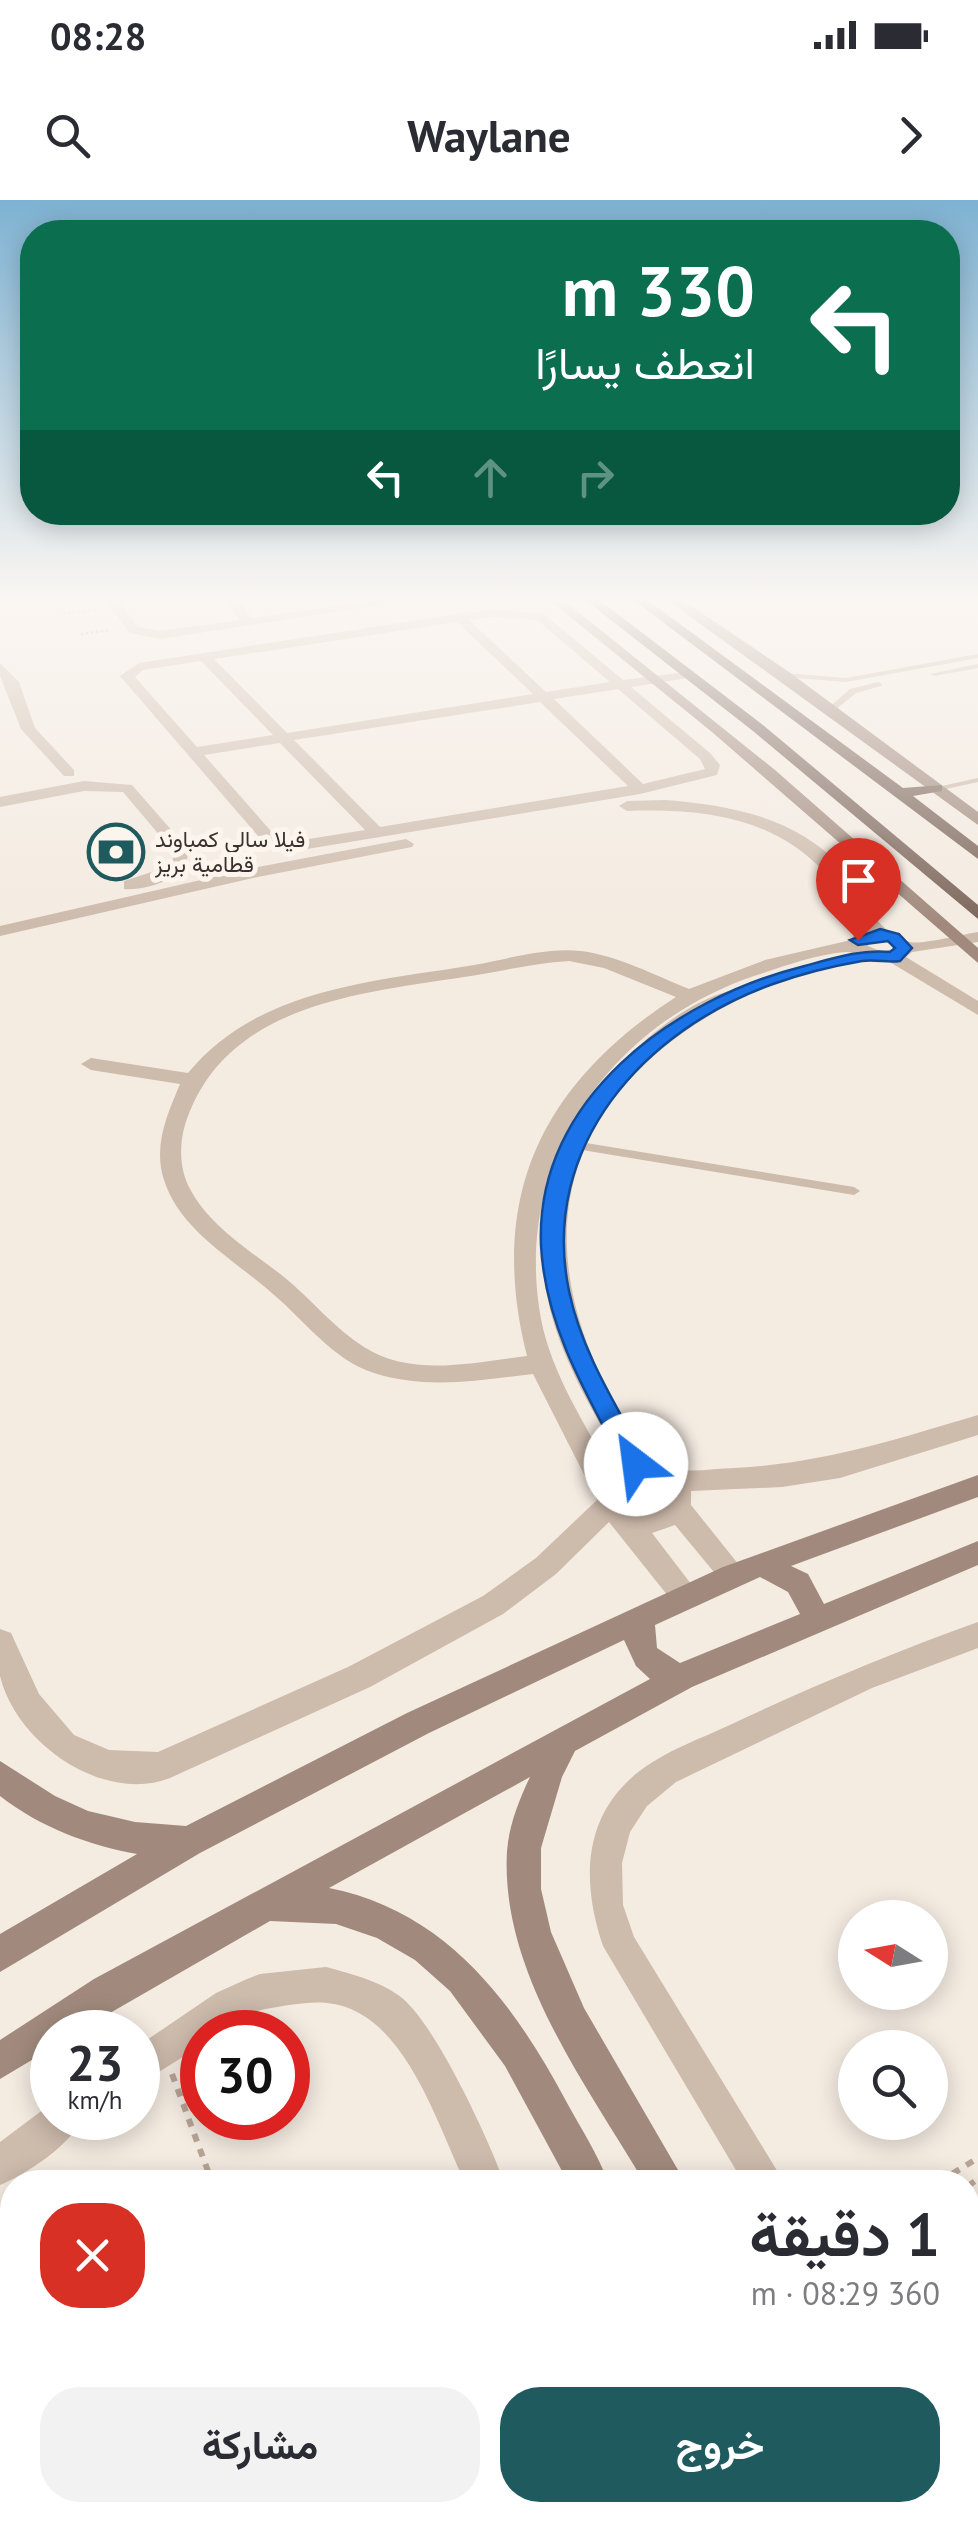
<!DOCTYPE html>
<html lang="ar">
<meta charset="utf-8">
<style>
body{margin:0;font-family:"PT Sans",Vazirmatn,sans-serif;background:#f2f2f3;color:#2b2b33;direction:rtl;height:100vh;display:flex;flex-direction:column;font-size:38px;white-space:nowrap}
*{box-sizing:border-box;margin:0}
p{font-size:32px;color:#7c7c81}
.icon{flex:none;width:55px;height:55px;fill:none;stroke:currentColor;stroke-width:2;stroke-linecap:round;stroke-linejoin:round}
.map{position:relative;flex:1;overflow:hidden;direction:ltr}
.sheet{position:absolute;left:0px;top:1970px;width:980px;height:352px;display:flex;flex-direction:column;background:#fff;border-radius:40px 40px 0 0;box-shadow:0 5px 25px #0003;direction:rtl}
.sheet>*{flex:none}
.guide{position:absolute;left:20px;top:20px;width:940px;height:305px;border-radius:40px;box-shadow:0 5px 25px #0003;direction:rtl;background:#0b6e4f;color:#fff;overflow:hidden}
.needle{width:65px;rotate:281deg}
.buttons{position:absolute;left:838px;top:1700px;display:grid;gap:20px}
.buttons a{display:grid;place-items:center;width:110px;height:110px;border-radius:50%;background:#fff;box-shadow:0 5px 25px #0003;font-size:50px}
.speed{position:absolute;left:30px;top:1810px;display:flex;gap:20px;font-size:50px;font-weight:700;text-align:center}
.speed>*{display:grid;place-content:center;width:130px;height:130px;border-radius:50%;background:#fff;box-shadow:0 5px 25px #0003;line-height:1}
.speed small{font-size:25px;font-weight:400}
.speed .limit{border:15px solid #d22;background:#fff;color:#111}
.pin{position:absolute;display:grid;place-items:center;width:85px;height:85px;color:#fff;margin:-102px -42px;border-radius:50% 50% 50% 0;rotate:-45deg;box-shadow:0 0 10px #0007}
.pin .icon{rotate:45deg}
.me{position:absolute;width:110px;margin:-55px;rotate:330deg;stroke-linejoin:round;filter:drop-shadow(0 0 8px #0008)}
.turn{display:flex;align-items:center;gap:35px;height:210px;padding:0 40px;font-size:45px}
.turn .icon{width:130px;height:130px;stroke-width:2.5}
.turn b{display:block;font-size:70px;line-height:85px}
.lanes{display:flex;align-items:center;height:95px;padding:0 40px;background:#0003;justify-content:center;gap:50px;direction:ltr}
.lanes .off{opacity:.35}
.round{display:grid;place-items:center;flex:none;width:105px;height:105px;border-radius:40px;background:#f2f2f3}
.overview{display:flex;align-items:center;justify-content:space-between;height:170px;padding:0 40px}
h1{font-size:60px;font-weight:700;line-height:75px}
.primary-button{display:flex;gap:20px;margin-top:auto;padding:20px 40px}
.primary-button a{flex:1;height:115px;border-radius:40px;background:#1f5a5e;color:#fff;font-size:40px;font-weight:700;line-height:115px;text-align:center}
.primary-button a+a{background:#f2f2f3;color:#2b2b33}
.status{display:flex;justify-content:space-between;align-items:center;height:70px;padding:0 50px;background:#fff;direction:ltr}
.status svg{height:28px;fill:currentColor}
header{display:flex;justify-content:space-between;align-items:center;height:130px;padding:0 40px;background:#fff;font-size:45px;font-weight:700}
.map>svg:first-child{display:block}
</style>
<div class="status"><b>08:28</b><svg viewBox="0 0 49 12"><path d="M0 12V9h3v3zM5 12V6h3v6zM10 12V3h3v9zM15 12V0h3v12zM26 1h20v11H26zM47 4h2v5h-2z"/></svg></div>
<header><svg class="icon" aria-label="forward" viewBox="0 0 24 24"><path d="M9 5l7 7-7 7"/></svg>Waylane<svg class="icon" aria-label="search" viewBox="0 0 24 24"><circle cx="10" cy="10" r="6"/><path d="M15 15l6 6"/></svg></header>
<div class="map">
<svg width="978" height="2322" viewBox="0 0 978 2322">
<rect width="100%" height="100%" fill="#f4ebe1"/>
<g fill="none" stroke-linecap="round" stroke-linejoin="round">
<!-- path-far1 -->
<g stroke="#b9a596" stroke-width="2.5" stroke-dasharray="2.5 2.5" stroke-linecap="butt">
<polyline points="63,414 98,409"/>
<polyline points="81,434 111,430"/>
</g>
<!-- path -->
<g stroke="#b9a596" stroke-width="6" stroke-dasharray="8 8" stroke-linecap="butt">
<polyline points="172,1874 212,1982"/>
<polyline points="939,1982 978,1958"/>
<polyline points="968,1986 978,1979"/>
<polyline points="270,2310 275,2322"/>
<polyline points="71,2322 82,2310"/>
</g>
<!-- lane -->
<g fill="#cdbbac" fill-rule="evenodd">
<polygon points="978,454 978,458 846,482 784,477 780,475 784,473 846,478"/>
<polygon points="978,464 978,468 934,476 930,474"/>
<polygon points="878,482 882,484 881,486 856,493 834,511 827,509 850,489"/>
<polygon points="978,578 978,582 937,591 933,588"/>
<polygon points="574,941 854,987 860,991 854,995 570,948 570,942"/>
</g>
<!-- street -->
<g fill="#cdbbac" fill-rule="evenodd">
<polygon points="104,399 117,399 138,427 160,431 240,420 224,399 237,399 252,418 385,399 419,399 160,439 130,433"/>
<path d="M 491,409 L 544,414 L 623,480 L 694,471 L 694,477 L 631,487 L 710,553 L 720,565 L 717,575 L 640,594 L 289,652 L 265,644 L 120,476 L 139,463 ZM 491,417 L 537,420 L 610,482 L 546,492 L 469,420 ZM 457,422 L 533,494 L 287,533 L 214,459 ZM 201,461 L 273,535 L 197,547 L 135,477 L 143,470 ZM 618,489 L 700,559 L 705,569 L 643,584 L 554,499 ZM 540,502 L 628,586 L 380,627 L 294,540 ZM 280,543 L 365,630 L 290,642 L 277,638 L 204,555 Z"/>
<polygon points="0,463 19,482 35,528 74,570 74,576 64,576 21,529 0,476"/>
<path d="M 84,581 L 132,585 L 188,649 C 191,677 148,691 124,689 L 124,681 L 164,668 L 173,660 L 172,650 L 123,592 L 84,591 L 0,607 L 0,597 Z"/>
<path d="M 666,600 C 728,605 797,617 841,667 C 867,697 871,730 910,742 C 921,745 964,734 978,732 L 978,742 L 912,752 L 906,757 L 978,801 L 978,815 L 888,761 C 872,766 861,751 846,752 C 817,754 785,766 757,775 C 614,822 517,954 539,1107 C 547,1166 580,1215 608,1267 L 619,1258 C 593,1211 565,1165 551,1113 C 527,1024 557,926 622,862 C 651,833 689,802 729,791 L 736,793 L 736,801 C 568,887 522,1031 612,1198 C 628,1228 645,1265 682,1270 C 698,1272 718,1268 735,1268 C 824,1263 894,1240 978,1215 L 978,1235 L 840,1278 L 782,1287 L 691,1291 L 691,1305 L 747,1375 L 743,1383 L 733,1387 L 723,1383 L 675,1325 L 652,1333 L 701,1397 L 696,1406 L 686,1409 L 676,1406 L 609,1322 L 556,1374 L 503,1414 L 370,1487 L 170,1578 C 103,1604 16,1543 0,1476 C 0,1462 0,1444 0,1429 L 11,1433 L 39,1494 L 74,1535 L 109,1550 L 158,1552 L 348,1467 L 483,1396 L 536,1358 L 597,1300 L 533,1174 C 480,1180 427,1190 374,1173 C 333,1160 305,1121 273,1094 C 235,1060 180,1031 164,980 C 153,946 167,915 180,884 L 91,870 L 81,864 L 91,858 L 188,873 C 258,788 372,782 474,765 C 509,759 545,747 581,751 C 619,756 654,775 689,789 L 765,760 L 851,740 L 855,733 L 863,731 C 814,628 734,607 627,611 L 619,606 L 627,601 ZM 879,740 L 891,744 L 893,749 L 882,752 L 868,746 L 869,741 ZM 569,761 L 604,768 L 676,797 C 541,884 487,998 527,1156 C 475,1162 411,1178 364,1147 C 334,1128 311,1099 284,1077 C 251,1051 210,1027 190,989 C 178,967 179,939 188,916 C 230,804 360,793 464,777 C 499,772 533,763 569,761 ZM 643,1275 L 663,1287 L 666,1298 L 660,1308 L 649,1312 L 626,1305 L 620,1289 L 632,1276 Z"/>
<polygon points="406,639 414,644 412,647 253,678 0,736 0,726 253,668"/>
<path d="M 978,1422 L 978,1448 L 872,1488 L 676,1582 L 647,1606 L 630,1632 L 622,1663 L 623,1705 L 634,1737 L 784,1982 L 743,1982 L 603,1746 C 584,1690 581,1628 626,1583 C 655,1554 696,1541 732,1524 C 813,1486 894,1452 978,1422 Z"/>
<path d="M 326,1767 C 351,1774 377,1780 398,1795 C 433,1818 489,1940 504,1982 L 465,1982 C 436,1923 404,1810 327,1803 C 308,1801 284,1806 265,1809 C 241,1814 228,1832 202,1832 L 202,1845 L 138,1885 L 138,1846 L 216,1793 L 247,1779 L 260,1774 Z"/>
<path d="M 52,1903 L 52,1918 L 82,1918 C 72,1944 27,1974 0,1985 L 0,1942 Z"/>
<polygon points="968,2288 978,2293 978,2322 949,2322 944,2310 968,2310"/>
<polygon points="609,2310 653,2310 656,2322 612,2322"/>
<polygon points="786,2310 839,2310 834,2322 781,2322"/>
</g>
<!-- secondary -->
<g fill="#a18a7d" fill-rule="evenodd">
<polygon points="548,399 562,399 775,570 978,748 978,763 712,532"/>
<polygon points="666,399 681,399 789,472 978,612 978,625"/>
<path d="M 978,1275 L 978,1297 L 791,1366 L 808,1374 L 824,1404 L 978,1341 L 978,1365 L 692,1487 L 575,1551 L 562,1577 L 541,1648 L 541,1689 L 551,1732 L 584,1808 L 685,1982 L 644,1982 C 586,1884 500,1771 507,1651 C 509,1625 519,1600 530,1577 L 329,1688 C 446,1711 513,1802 566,1901 C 580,1927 598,1954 608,1982 L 568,1982 L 505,1866 L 450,1791 L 415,1760 L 377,1738 L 336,1724 L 270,1721 L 77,1832 L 52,1832 L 52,1848 L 0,1879 L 0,1840 L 94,1779 L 650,1479 L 636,1466 L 624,1440 L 429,1533 L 200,1653 L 0,1772 L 0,1734 L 137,1654 C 87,1645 40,1627 0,1596 L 0,1561 L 55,1596 L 88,1611 L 135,1622 L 186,1626 L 407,1513 L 723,1367 ZM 760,1377 L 788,1392 L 800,1414 L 680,1463 L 657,1448 L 655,1425 Z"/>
<polygon points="747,2310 793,2310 798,2322 752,2322"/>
<polygon points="833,2310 879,2310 884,2322 838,2322"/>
</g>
<!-- primary -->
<g fill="#7d675c" fill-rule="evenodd">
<polygon points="584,399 598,399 763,525 978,705 978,719 753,531"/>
<polygon points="632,399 646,399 903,588 942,585 942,591 913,596 978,646 978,659"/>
</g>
</g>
<!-- sky -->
<linearGradient id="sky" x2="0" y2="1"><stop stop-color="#7eb2d2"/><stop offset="0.55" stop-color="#faf6f2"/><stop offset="1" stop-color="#faf6f2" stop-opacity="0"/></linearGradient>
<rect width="978" height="724" fill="url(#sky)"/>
<!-- route -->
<path fill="#1a73e8" stroke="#114b97" stroke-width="2.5" d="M 880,729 L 899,734 L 912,748 L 900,761 C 888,763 875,759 862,761 C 833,766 801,774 773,784 C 644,830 539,946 569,1091 C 582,1154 618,1208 648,1264 L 644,1270 L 627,1270 C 589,1199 545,1128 541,1045 C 535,898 675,799 801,767 C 831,759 859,749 890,752 L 895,748 L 888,741 L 858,745 L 850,740 Z"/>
<!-- icons -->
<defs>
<g id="bank-ring" transform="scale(2.875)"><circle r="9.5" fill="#fbf5ee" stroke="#1f5a5e" stroke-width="1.5"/><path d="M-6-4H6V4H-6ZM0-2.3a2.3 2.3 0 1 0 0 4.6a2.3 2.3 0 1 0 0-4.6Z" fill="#1f5a5e"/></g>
</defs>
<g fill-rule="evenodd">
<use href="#bank-ring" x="116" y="652"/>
</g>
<g text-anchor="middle" stroke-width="10" stroke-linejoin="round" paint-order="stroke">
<!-- far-poi labels -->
<g font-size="22" fill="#3b302b" stroke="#fbf5ee" text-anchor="start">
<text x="155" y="647">فيلا سالى كمباوند<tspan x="155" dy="25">قطامية بريز</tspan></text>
</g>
</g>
</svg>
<div class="buttons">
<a><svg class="needle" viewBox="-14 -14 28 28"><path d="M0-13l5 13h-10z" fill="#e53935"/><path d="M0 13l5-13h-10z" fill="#7c7c81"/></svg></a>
<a><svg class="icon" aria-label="search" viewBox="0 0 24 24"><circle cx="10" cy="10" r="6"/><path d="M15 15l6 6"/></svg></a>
</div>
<div class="speed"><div>23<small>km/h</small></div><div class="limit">30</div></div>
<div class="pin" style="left:858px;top:740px;background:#d93025"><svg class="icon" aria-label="arrive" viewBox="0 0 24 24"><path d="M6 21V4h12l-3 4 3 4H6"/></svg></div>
<svg class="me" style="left:636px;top:1264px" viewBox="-20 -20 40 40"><circle r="19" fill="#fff"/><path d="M0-13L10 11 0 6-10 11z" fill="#1a73e8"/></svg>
<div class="guide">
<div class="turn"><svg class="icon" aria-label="left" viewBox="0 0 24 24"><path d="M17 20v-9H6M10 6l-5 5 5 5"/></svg><div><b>330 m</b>انعطف يسارًا</div></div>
<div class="lanes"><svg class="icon" aria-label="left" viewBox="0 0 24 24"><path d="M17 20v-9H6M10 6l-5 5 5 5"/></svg><svg class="icon off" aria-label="ahead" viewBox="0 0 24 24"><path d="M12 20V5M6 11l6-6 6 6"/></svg><svg class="icon off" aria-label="right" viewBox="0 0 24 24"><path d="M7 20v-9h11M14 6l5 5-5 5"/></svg></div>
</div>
<section class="sheet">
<div class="overview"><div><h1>1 دقيقة</h1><p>360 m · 08:29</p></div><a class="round" style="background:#d93025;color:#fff"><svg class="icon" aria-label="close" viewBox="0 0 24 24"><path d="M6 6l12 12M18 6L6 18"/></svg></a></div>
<div class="primary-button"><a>خروج</a><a>مشاركة</a></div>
</section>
</div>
